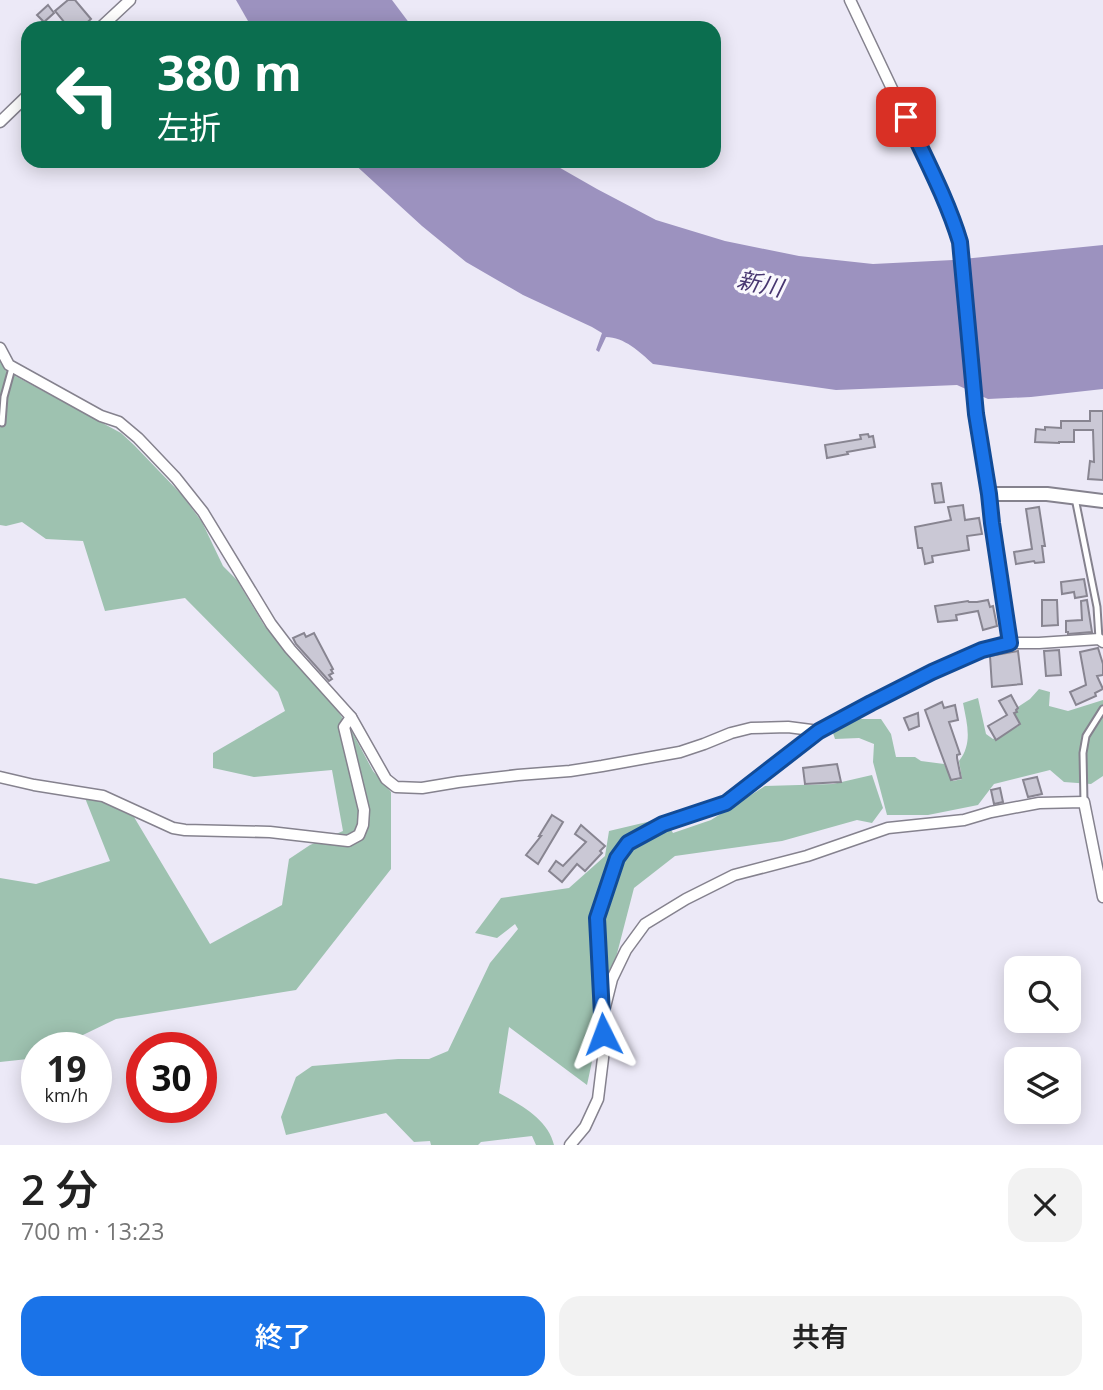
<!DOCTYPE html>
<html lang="ja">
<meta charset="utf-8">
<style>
body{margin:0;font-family:"Open Sans","Noto Sans JP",sans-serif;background:#f2f2f2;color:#222;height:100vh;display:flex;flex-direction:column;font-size:26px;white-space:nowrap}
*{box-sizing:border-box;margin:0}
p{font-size:23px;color:#767676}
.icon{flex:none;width:38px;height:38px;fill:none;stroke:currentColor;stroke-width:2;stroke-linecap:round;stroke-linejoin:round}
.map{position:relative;height:1145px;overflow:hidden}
.drawer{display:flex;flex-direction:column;background:#fff;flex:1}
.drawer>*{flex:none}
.top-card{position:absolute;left:21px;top:21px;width:700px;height:147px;border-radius:21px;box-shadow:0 4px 18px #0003;background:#0b6e4f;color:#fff;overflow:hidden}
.fabs{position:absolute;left:1004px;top:956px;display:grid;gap:14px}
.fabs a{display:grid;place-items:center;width:77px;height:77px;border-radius:14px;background:#fff;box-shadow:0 4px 18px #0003;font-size:35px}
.speed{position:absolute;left:21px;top:1032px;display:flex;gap:14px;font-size:35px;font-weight:700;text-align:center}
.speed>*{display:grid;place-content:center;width:91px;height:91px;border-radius:50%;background:#fff;box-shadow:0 4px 18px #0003;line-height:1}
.speed small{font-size:18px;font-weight:400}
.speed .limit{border:10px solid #d22;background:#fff;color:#111}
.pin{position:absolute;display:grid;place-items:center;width:60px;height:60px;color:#fff;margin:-30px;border-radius:14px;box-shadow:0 4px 10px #0006}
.me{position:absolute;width:77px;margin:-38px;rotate:357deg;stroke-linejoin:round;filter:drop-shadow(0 0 5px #0008)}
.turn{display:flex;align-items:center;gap:24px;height:147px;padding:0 21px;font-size:32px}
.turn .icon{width:91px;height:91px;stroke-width:2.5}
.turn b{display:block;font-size:49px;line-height:60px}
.round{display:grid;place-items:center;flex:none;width:74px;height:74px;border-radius:21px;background:#f2f2f2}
.head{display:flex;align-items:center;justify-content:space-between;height:119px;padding:0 21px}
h1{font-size:42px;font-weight:600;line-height:52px}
.action{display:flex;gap:14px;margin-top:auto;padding:14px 21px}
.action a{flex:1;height:80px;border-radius:21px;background:#1a73e8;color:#fff;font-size:28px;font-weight:600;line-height:80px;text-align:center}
.action a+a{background:#f2f2f2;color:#222}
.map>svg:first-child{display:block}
</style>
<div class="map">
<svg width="1103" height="1145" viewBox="0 0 1103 1145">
<rect width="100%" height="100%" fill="#ece9f7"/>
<!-- green -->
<g fill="#9ec2b0">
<polygon points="0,359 6,371 121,433 134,445 182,495 202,522 223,566 237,580 264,625 290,657 330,700 351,730 373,771 391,792 391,869 296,990 116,1019 56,1048 37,1048 37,1058 0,1062 0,878 36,884 110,861 85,798 100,801 134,817 210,944 282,905 289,859 310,845 343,831 332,770 254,777 213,768 213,753 285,711 278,692 185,598 105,611 83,541 46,539 22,522 6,526 0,525"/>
<path d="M 1039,689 L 1050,692 L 1049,706 L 1068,711 L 1103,700 L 1103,776 L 1091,784 L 1064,782 L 1050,770 L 994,784 L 978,805 L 928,815 L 887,815 L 873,762 L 874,744 L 859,738 L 835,739 L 832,730 L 851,719 L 881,719 L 891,734 L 896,757 L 915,757 L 921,761 L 944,764 L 953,781 L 962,779 L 959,761 C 973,743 967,724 963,703 L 978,698 L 986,734 L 993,739 L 1018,726 L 1012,711 L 1030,699 Z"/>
<path d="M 872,775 L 883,808 L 872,823 L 857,820 L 782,841 L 675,856 L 634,888 L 605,1000 L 587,1085 L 509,1027 L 499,1093 C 521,1105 548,1119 554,1145 L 536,1145 L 532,1136 L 481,1142 L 478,1145 L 431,1145 L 430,1141 L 414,1142 L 386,1113 L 286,1135 L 281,1117 L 296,1077 L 312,1066 L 398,1059 L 429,1059 L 448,1051 L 490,963 L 518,929 L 515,924 L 497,938 L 475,933 L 501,898 L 569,888 L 605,856 L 609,831 L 664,818 L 673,833 L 711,820 L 765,786 L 833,784 Z"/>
</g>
<!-- water -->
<g fill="#9c92bf">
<polygon points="236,0 392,0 413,28 252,28"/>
<path d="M 351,161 L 548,161 L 597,189 L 656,220 L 725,241 L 799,256 L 873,264 L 953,260 L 1103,245 L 1103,389 L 1031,397 L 988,399 L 957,385 L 836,390 L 653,364 C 640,352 624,337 606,337 L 599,352 L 596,350 L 602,333 L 592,327 L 523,295 L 466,262 L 422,226 Z"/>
</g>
<!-- building -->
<g fill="#cac8d5" stroke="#888591" stroke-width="2">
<polygon points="68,0 75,0 91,19 81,28 69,28 55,11"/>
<polygon points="48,5 54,13 44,22 37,15"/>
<polygon points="1090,411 1103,411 1103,480 1088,479 1090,461 1094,462 1093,430 1074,430 1074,442 1059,442 1059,443 1035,442 1036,429 1045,430 1045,427 1061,428 1061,421 1090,421"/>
<polygon points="868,434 869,437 873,436 875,447 847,452 848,454 827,458 825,445 861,439 860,435"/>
<polygon points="941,483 944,502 935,503 932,484"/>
<polygon points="963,505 965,520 979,518 982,534 967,536 969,550 932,556 933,562 925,564 922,548 918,548 915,527 951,520 948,507"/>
<polygon points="1039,507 1045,546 1042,546 1044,562 1035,563 1034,561 1016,564 1014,552 1032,549 1026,509"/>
<polygon points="1084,579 1087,596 1075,598 1074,592 1062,594 1061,582"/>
<polygon points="988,600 990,607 993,606 997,626 983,630 978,611 956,615 957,620 938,622 935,606 968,601 969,602 977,602"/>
<polygon points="1042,600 1057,600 1058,625 1042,626"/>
<polygon points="1087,600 1092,632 1068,634 1068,632 1066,632 1066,621 1082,620 1081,601"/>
<polygon points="304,633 306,637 314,633 333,669 331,670 333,673 329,675 332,679 329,681 296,644 293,638"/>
<polygon points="1098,648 1103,664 1103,675 1097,676 1103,689 1095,693 1096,696 1076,705 1070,692 1086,685 1080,652"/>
<polygon points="1059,650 1061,675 1046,676 1044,651"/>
<polygon points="1018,651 1022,684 992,687 990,656"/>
<polygon points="1011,695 1018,708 1016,710 1017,712 1014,713 1020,724 996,740 988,726 1007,715 999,701"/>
<polygon points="942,702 944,708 955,705 958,720 949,722 960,754 957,755 957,758 961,778 951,780 925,710"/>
<polygon points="918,713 919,726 909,730 904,718"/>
<polygon points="837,764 841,782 805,784 803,768"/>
<polygon points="1037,777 1042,794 1028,797 1023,780"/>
<polygon points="1000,788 1003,802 994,804 991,790"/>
<polygon points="552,815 563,822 538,864 526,855 541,836 539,836"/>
<polygon points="581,825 605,846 600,851 602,853 585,871 577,864 562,882 549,871 556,861 563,866 586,842 575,834"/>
</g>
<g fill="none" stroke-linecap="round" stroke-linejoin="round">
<!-- service casing -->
<g stroke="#85828e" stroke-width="9">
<g id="service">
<polyline points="2,423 4,397 12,368"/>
<polyline points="1075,498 1097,607 1099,639"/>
<polyline points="1084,802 1083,753 1086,736 1103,709"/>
</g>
</g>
<!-- minor casing -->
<g stroke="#85828e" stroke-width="13">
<g id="minor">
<polyline points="100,28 130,0"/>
<polyline points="0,122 28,95"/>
<polyline points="0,348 9,365 101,416 119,422 138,438 176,478 203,512 271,624 290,649 351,717 386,779 396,787 422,788 458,782 518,775 570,771 602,766 680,752 704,744 731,733 751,728 788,727 819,731"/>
<polyline points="1010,643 1039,643 1099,639 1103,642"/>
<polyline points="0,777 34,785 103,796 173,828 185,830 270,832 348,841 359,835 363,825 364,810 344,727 351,717"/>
<polyline points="605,1007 612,979 626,950 645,924 686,899 734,875 807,856 888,828 964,820 991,812 1039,803 1084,802 1103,897"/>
<polyline points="570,1145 585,1127 598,1099 604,1050 597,918 617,857 628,843 663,824 726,804 819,731 871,703 932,672 982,650 1010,643 992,523 989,494 976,414 960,242 954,224 940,190 850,0"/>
</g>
</g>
<!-- tertiary casing -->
<g stroke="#85828e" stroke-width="16">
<polyline id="tertiary" points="989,494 1047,494 1103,501"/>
</g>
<!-- service -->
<use href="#service" stroke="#fff" stroke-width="5"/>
<!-- minor -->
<use href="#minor" stroke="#fff" stroke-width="10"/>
<!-- tertiary -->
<use href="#tertiary" stroke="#fff" stroke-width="12"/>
</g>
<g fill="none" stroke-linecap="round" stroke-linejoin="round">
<!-- route casing -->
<g stroke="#114b97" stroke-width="18">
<path id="route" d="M 603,1034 L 597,918 L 617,858 L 628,843 L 663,824 L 726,803 L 819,731 L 871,703 L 932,672 L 982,650 L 1010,643 L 992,523 L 989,494 L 976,414 L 960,242 C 947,199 925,158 906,117"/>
</g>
<!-- route -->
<use href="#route" stroke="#1a73e8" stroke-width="12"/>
</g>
<g text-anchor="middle" stroke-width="6" stroke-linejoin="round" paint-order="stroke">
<!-- water labels -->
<g font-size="23" font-style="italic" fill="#473670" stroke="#f9f8fd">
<text transform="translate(760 284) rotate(12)" y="8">新川</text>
</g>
</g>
</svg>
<div class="fabs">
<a><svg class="icon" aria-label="search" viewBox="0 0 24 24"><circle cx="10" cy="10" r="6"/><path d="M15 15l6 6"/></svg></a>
<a><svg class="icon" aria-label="layers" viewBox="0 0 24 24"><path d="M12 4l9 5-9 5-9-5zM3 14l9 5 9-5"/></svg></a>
</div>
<div class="speed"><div>19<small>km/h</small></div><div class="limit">30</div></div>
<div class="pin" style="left:906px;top:117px;background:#d93025"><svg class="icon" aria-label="arrive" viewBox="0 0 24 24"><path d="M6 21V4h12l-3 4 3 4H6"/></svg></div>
<svg class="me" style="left:603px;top:1034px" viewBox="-20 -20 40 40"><path d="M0-17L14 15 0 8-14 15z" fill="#1a73e8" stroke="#fff" stroke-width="4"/></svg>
<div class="top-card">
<div class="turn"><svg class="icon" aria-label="left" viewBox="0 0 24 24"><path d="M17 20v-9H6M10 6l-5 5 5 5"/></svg><div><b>380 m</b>左折</div></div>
</div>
</div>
<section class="drawer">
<div class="head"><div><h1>2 分</h1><p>700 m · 13:23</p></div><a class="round"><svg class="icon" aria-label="close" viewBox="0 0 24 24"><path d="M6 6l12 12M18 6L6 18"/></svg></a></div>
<div class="action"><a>終了</a><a>共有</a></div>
</section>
